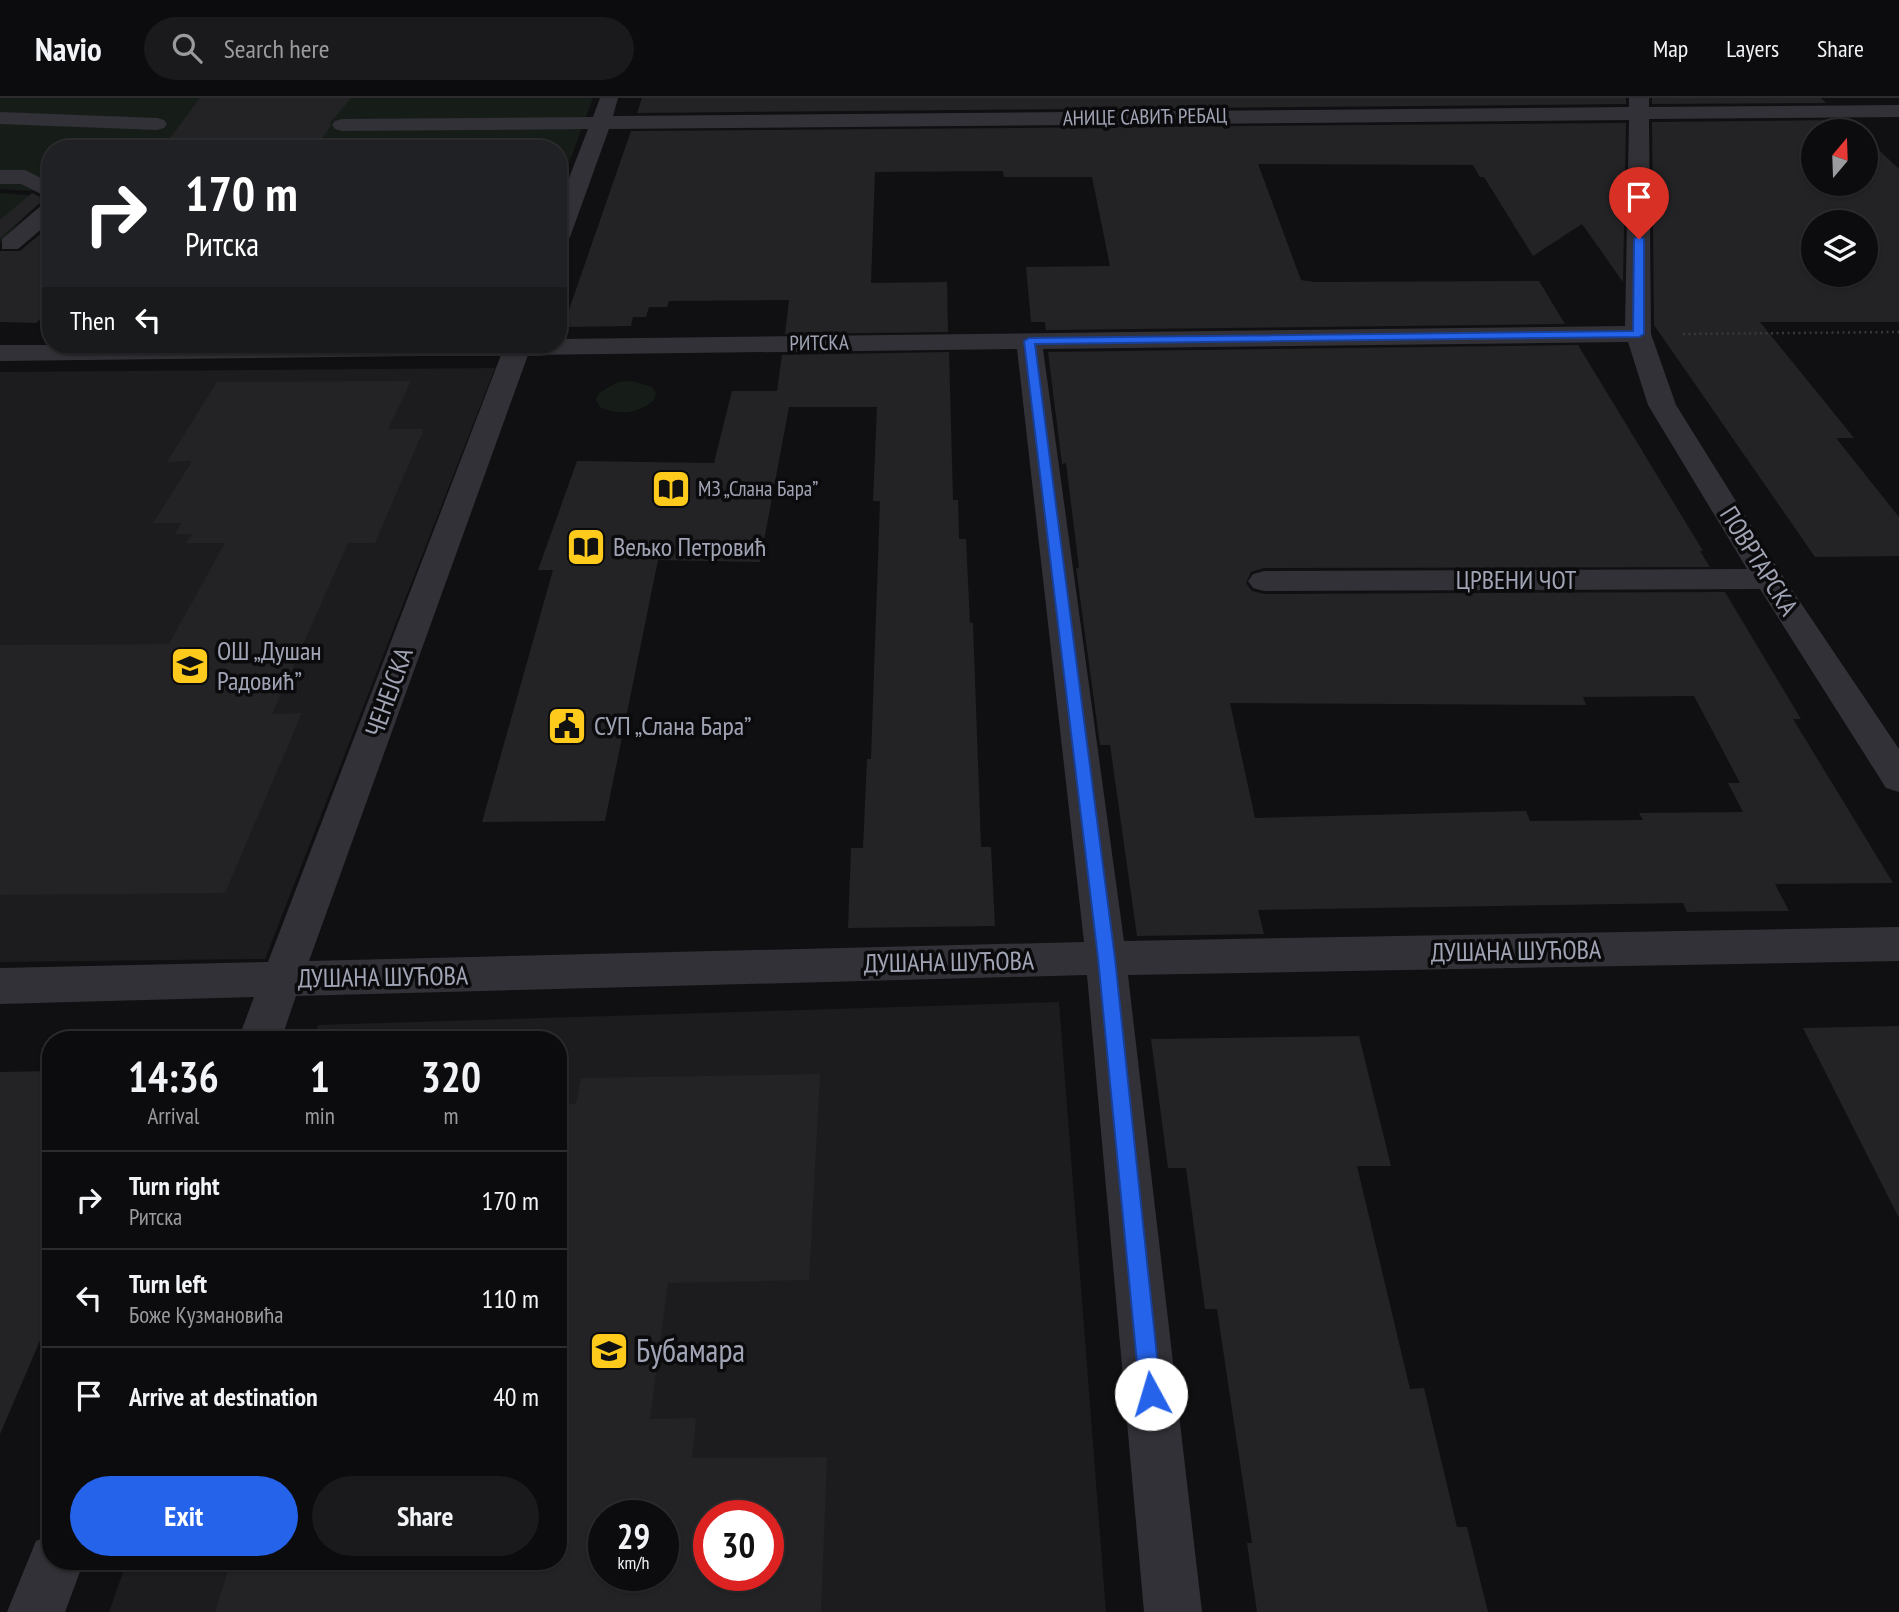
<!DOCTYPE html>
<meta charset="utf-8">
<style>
body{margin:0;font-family:"PT Sans Narrow",sans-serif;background:#1a1a1c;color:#f1f3f6;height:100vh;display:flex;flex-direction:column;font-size:26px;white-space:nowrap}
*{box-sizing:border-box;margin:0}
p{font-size:23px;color:#9a9b9e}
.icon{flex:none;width:38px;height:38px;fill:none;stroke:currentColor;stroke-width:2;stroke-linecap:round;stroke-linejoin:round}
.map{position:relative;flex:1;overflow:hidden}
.panel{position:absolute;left:42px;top:933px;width:525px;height:539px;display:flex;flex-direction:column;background:#0c0c0e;border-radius:28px;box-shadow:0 2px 5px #0004,0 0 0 2px #2c2c2e}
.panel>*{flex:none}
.banner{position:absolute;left:42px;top:42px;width:525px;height:214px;border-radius:28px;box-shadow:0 2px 5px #0004,0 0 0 2px #2c2c2e;background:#202124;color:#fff;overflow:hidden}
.needle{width:46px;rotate:19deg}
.buttons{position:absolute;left:1801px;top:21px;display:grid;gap:14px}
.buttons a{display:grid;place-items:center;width:77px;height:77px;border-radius:50%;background:#0c0c0e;box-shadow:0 2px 5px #0004,0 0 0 2px #2c2c2e;font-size:35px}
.speed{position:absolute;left:588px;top:1402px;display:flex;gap:14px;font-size:35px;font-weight:700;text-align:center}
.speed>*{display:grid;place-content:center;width:91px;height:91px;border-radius:50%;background:#0c0c0e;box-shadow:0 2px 5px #0004,0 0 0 2px #2c2c2e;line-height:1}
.speed small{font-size:18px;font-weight:400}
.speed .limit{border:10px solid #d22;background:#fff;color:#111}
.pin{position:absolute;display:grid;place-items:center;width:60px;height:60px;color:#fff;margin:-72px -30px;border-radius:50% 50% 50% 0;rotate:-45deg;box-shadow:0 0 7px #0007}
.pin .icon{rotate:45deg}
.me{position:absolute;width:77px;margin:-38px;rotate:354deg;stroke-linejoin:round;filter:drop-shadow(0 0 5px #0008)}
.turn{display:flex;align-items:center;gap:24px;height:147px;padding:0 28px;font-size:32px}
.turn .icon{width:91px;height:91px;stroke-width:2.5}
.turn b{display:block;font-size:49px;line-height:60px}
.then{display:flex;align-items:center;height:66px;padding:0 28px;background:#0003;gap:14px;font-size:26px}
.eta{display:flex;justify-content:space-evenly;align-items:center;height:119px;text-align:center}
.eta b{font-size:42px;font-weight:800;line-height:49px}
.action{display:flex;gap:14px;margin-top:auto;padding:14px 28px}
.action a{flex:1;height:80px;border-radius:42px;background:#2563eb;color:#fff;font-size:28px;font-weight:800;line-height:80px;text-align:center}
.action a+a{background:#1a1a1c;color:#f1f3f6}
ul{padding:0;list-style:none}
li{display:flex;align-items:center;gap:21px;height:98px;padding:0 28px;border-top:2px solid #2c2c2e}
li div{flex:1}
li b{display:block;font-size:26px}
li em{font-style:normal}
header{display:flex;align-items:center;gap:42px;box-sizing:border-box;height:98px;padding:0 35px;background:#0c0c0e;border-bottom:2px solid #2c2c2e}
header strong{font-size:33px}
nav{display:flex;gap:38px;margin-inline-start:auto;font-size:24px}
.search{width:490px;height:63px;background:#1a1a1c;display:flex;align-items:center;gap:18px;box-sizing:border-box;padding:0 24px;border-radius:38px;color:#9a9b9e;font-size:26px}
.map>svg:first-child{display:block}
</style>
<header>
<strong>Navio</strong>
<div class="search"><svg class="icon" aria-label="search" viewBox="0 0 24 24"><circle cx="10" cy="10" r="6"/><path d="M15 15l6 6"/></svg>Search here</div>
<nav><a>Map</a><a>Layers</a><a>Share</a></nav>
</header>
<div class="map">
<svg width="1899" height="1514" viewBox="0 0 1899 1514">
<rect width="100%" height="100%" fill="#101012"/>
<!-- built -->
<g fill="#1c1c1f" fill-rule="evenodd">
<polygon points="495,270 265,861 0,864 0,274"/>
<path d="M 1059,904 L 1106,1514 L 109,1514 L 127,1463 L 558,1463 L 558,942 L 313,941 L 318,927 ZM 604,1418 L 663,1418 L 663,1477 L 604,1477 ZM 709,1418 L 768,1418 L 768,1477 L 709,1477 Z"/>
</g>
<!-- green -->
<g fill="#161d18">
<polygon points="0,0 593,0 558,95 558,51 162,51 87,48 84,51 51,51 51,75 32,93 0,91"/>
<polygon points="0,95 28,97 36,107 0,144"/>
<path d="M 632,283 L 652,289 L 656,295 L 654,302 C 638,316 619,318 600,309 L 596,302 L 599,295 L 618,284 Z"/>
</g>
<!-- building -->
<g fill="#232326" fill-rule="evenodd">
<polygon points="200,0 351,0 330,25 330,29 315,51 162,51"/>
<polygon points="642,0 1626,0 1626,6 637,15"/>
<polygon points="1652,0 1821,0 1826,5 1652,6"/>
<path d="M 1845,22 L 1858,33 L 1813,33 L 1813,86 L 1866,86 L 1866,40 L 1899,71 L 1899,224 L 1760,224 L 1854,340 L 1836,340 L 1899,419 L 1899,458 L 1815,459 L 1654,227 L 1652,24 ZM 1813,124 L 1866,124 L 1866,177 L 1813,177 Z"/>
<polygon points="1626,25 1623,184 1582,126 1533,158 1484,79 1480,79 1473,67 1258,66 1301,182 1314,184 1539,183 1565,226 1046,232 1045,224 1031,224 1026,169 1110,168 1092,79 1004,79 1003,73 875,74 871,185 947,184 948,234 785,236 789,202 669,203 667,209 649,209 646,219 633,219 631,228 563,229 631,33"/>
<polygon points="32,95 47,102 41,104 0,140 0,122"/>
<polygon points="51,127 51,211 36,225 0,224 0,153 20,153"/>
<path d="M 1578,247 L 1703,453 L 1700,453 L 1710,469 L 1264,470 L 1251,474 L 1246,485 L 1252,493 L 1264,496 L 1725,494 L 1801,621 L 1793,621 L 1893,785 L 1775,786 L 1789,813 L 1687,814 L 1683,805 L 1258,812 L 1264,836 L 1137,838 L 1110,647 L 1100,647 L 1076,470 L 1079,470 L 1066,365 L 1062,366 L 1048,254 ZM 1694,598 L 1740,685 L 1728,685 L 1743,714 L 1639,715 L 1643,722 L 1530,723 L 1526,713 L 1255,720 L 1230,605 L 1586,607 L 1583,599 Z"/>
<polygon points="949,254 953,402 958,402 959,441 966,441 970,525 973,525 981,749 991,749 995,828 848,830 851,750 863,750 867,661 871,661 880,403 873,403 877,309 789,309 760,464 658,462 605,723 482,724 553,472 538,472 577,363 714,365 732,293 777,293 782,257"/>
<polygon points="411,283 388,331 424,331 375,445 348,445 272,616 302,615 225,795 0,797 0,547 169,546 225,445 186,445 192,436 175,436 181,425 153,425 192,363 167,364 217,284"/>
<polygon points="1899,928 1899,1120 1803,930"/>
<polygon points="1359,938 1391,1068 1357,1068 1410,1291 1424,1290 1457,1429 1467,1429 1488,1514 1257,1514 1247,1445 1252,1445 1217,1211 1205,1211 1186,1070 1168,1070 1151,941"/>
<polygon points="51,973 51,1217 0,1336 0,974"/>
<path d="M 820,976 L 809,1182 L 668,1185 L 650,1321 L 696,1320 L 692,1360 L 827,1359 L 821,1514 L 215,1514 L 231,1463 L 558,1463 L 558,1006 L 576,1006 L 581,980 ZM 604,1418 L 663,1418 L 663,1477 L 604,1477 ZM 709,1418 L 768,1418 L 768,1477 L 709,1477 Z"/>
</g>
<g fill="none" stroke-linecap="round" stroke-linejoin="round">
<!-- path -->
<polyline stroke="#37383e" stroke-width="2.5" stroke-dasharray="2 3.5" stroke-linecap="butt" points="1683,236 1899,234"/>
<!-- minor -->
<g fill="#313137" fill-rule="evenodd">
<path d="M 600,0 L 618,0 L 613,18 L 1629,9 L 1629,0 L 1649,0 L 1649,9 L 1899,7 L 1899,19 L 1649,21 L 1651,236 L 1676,307 L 1782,477 L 1899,651 L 1899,694 L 1886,690 L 1760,491 L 1264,493 L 1253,490 L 1248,483 L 1253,476 L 1264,473 L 1747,471 L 1648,307 L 1628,244 L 1043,251 L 1124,843 L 1899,829 L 1899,863 L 1128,877 L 1202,1514 L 1144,1514 L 1087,877 L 296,898 L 281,942 L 238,942 L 254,899 L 0,906 L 0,870 L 268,864 L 501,257 L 0,263 L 0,247 L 558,247 L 558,241 L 1625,228 L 1629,22 L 609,31 L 570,139 L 566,144 L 558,146 L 558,108 L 588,31 L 342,33 L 335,31 L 332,27 L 335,23 L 342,21 L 593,19 ZM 1017,251 L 1084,844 L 309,863 L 528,257 Z"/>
<polygon points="0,14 157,20 164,22 167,26 164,30 157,32 0,26"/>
<polygon points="0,72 25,72 51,85 51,101 21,86 0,86"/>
<polygon points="51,104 51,123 18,151 2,151 2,141 43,106"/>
<polygon points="51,1437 51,1463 84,1463 65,1514 7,1514 36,1443"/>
</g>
</g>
<!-- route -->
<polygon fill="#2563eb" stroke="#184099" stroke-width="2" points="1639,138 1644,141 1644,236 1639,239 1035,246 1115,860 1161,1296 1158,1304 1151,1307 1143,1304 1140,1296 1098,860 1024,243 1029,240 1633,233 1634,141"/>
<!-- icons -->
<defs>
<g id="library-square" transform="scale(2.0125)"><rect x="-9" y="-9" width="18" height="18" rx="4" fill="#fecb1c" stroke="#0b0b0d"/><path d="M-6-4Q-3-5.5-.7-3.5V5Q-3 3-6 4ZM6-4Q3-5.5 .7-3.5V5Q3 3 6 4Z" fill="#111"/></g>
<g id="school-square" transform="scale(2.0125)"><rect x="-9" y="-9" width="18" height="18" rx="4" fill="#fecb1c" stroke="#0b0b0d"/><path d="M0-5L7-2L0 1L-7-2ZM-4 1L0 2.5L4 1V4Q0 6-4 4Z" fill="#111"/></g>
<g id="civic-square" transform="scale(2.0125)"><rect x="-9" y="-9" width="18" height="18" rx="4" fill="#fecb1c" stroke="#0b0b0d"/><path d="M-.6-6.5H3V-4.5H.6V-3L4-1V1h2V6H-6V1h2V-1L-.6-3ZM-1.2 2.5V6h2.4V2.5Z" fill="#111"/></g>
</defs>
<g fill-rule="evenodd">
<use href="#library-square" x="671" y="391"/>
<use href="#library-square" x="586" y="449"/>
<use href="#school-square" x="190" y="568"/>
<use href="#civic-square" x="567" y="628"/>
<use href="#school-square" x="609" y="1253"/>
</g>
<g text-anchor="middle" stroke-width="7" stroke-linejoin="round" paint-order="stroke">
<!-- far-street labels -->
<g font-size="21" fill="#a0a4b4" stroke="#0b0b0d">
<text transform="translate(1145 19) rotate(-1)" y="7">АНИЦЕ САВИЋ РЕБАЦ</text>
<text transform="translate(819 245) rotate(-1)" y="7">РИТСКА</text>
</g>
<!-- far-poi labels -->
<g font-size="21" fill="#a0a4b4" stroke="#0b0b0d" text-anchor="start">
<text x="698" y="398">МЗ „Слана Бара”</text>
</g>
<!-- poi labels -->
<g font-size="26" fill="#a0a4b4" stroke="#0b0b0d" text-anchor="start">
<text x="613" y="458">Вељко Петровић</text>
<text x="217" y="562">ОШ „Душан<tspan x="217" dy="30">Радовић”</tspan></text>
<text x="594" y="637">СУП „Слана Бара”</text>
</g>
<!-- street labels -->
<g font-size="26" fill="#a0a4b4" stroke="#0b0b0d">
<text transform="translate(1759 463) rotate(58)" y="9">ПОВРТАРСКА</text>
<text x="1516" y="491">ЦРВЕНИ ЧОТ</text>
<text transform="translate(389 594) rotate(-70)" y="9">ЧЕНЕЈСКА</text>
<text transform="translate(1516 853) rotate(-1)" y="9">ДУШАНА ШУЋОВА</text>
<text transform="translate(949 864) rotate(-1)" y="9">ДУШАНА ШУЋОВА</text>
<text transform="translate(383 879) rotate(-1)" y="9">ДУШАНА ШУЋОВА</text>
</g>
<!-- near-poi labels -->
<g font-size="32" fill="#a0a4b4" stroke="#0b0b0d" text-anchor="start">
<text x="636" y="1264">Бубамара</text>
</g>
</g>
</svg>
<div class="buttons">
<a><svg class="needle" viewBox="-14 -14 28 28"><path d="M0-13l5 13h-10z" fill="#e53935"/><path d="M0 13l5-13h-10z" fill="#9a9b9e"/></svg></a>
<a><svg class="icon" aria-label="layers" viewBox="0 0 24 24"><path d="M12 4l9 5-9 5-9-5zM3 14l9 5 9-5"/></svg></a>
</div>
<div class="speed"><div>29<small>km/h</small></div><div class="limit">30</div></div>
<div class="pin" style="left:1639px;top:141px;background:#d93025"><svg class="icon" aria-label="arrive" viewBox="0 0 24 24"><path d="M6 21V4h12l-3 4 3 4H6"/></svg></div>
<svg class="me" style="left:1151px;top:1296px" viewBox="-20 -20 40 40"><circle r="19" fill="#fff"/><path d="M0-13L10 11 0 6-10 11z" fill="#2563eb"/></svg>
<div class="banner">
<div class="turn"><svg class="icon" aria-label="right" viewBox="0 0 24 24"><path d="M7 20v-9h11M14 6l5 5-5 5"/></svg><div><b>170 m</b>Ритска</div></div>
<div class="then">Then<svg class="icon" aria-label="left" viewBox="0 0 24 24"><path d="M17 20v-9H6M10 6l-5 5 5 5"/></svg></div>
</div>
<section class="panel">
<div class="eta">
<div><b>14:36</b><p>Arrival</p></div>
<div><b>1</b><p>min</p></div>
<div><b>320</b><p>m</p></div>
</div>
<ul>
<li><svg class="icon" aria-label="right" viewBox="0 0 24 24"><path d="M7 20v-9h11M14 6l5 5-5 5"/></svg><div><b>Turn right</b><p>Ритска</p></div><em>170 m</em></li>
<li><svg class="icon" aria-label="left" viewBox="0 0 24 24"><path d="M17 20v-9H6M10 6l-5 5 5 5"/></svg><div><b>Turn left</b><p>Боже Кузмановића</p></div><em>110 m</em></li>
<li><svg class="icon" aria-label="arrive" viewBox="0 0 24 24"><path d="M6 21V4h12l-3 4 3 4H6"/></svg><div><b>Arrive at destination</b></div><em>40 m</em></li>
</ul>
<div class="action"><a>Exit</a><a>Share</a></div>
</section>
</div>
